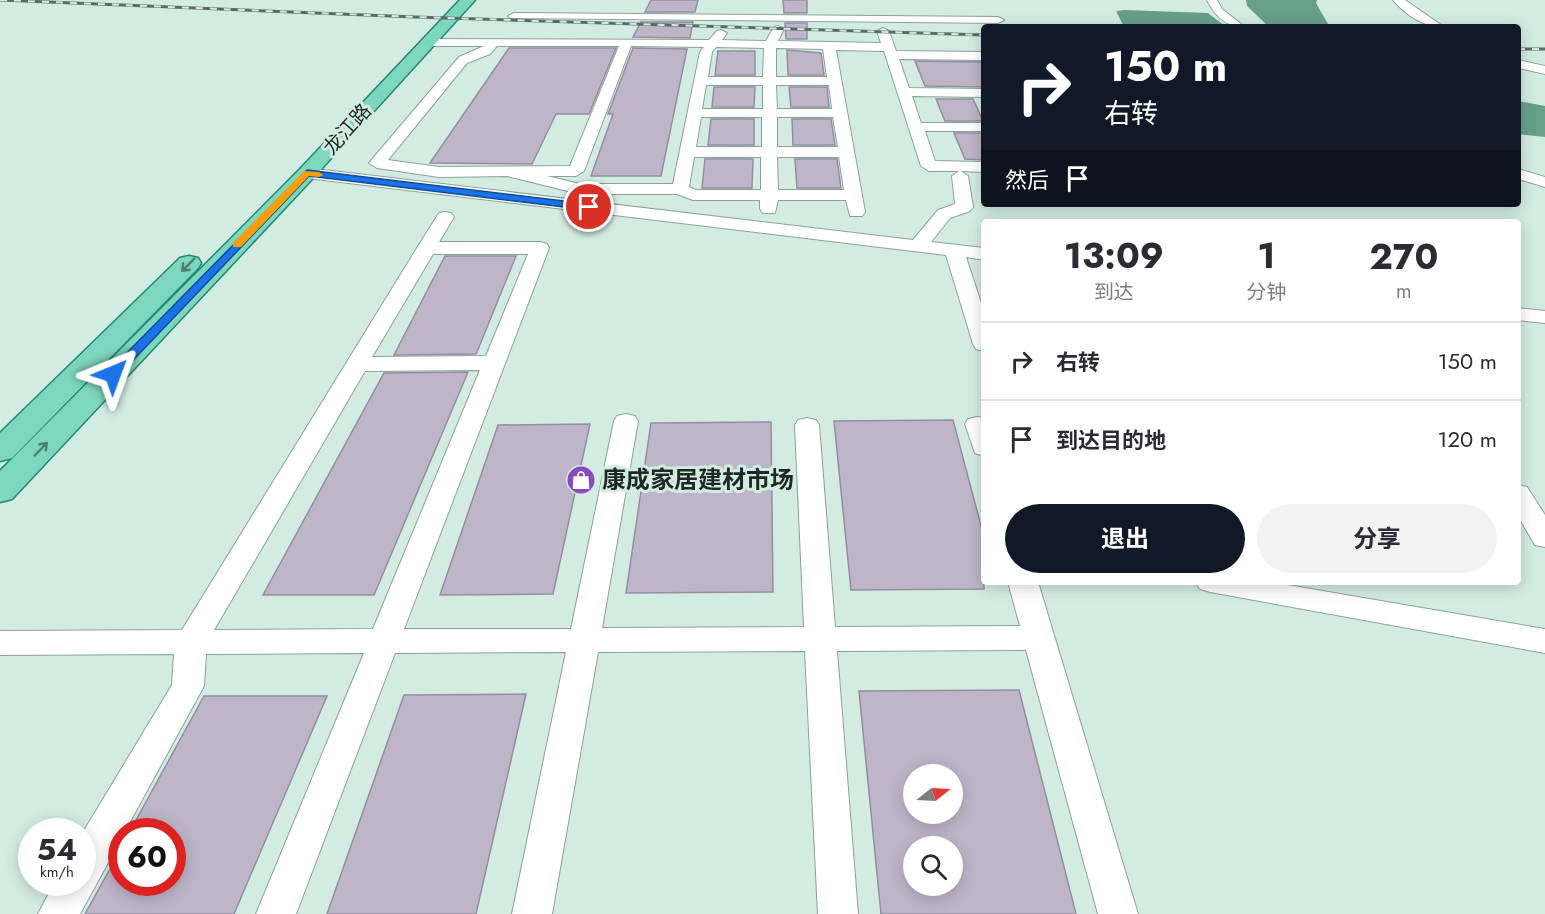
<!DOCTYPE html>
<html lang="zh">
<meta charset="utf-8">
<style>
body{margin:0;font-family:Jost,"Noto Sans SC",sans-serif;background:#f2f2f3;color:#2b2b33;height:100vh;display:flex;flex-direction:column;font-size:22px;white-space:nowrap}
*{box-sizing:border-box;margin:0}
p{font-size:20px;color:#7c7c81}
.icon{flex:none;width:33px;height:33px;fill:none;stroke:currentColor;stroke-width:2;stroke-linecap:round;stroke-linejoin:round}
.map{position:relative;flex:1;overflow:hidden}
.sheet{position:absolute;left:981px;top:219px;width:540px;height:366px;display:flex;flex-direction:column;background:#fff;border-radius:6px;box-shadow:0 3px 15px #0003}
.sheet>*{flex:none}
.guide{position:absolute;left:981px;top:24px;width:540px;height:183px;border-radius:6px;box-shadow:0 3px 15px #0003;background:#111827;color:#fff;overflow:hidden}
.needle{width:39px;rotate:72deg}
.controls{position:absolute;left:903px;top:764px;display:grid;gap:12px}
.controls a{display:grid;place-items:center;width:60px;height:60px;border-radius:50%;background:#fff;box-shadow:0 3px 15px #0003;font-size:30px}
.speed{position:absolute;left:18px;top:818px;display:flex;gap:12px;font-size:30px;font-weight:700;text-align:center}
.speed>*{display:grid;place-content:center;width:78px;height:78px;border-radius:50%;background:#fff;box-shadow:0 3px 15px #0003;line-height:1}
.speed small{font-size:15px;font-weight:400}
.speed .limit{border:9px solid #d22;background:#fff;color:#111}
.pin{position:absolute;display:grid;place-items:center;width:51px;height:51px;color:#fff;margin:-26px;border:3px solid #fff;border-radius:50%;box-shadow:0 2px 6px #0007}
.me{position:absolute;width:66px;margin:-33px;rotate:44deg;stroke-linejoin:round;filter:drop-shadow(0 0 4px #0008)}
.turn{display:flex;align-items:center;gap:21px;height:126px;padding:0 24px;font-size:27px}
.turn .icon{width:78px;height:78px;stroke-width:2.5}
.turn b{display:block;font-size:42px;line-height:51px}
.then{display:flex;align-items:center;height:57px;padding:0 24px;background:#0003;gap:12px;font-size:22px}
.eta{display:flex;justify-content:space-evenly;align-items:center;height:102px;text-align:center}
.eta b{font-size:36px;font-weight:700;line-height:42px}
.action{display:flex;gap:12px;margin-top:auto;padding:12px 24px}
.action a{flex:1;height:69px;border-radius:36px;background:#111827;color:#fff;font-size:24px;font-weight:700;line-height:69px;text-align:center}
.action a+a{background:#f2f2f3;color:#2b2b33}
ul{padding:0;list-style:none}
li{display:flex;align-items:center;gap:18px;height:78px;padding:0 24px;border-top:2px solid #e1e1e2}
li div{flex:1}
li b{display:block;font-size:22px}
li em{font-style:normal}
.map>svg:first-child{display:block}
</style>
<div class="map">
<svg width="1545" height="914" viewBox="0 0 1545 914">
<rect width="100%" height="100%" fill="#d3ece2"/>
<!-- water -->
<g fill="#679f8b">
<polygon points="1246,0 1317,0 1316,3 1328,24 1333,27 1269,27 1247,6"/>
<polygon points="1124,10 1208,13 1226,27 1124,27 1116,11"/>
<polygon points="1518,101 1545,106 1545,137 1518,134"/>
</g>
<!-- building -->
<g fill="#beb5c9" stroke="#958da0" stroke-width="1.5" fill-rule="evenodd">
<polygon points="651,0 698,0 695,12 645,12"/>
<polygon points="783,0 807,0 807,13 784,13"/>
<polygon points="641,22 693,22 690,38 633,37"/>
<polygon points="785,23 807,23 807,39 786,39"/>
<polygon points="509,48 616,48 589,114 556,114 532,164 430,163"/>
<polygon points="633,48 687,49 661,176 591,176 613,114 608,114"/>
<polygon points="787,50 821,53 824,75 788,75"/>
<polygon points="718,51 755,51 755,75 715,75"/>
<polygon points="915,61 984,62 984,87 925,86"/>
<polygon points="714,87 755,87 754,107 712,107"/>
<polygon points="789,87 827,87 829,107 791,107"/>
<polygon points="936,99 973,99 983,121 945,121"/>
<polygon points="711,119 754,119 754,145 708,145"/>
<polygon points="792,119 831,119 835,145 793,145"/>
<polygon points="954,133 984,133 984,160 965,159"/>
<polygon points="705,159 753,159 752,188 702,188"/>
<polygon points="795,159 837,159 841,188 797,188"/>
<polygon points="445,256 516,256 477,352 476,354 394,355"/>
<polygon points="468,372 374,595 263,595 384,373"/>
<polygon points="953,420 984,537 984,589 851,590 834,421"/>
<polygon points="771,422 773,592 626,593 651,423"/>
<polygon points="590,424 553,594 440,595 498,425"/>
<path d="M 1019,690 L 1076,914 L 881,914 L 859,691 ZM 914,774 L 952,774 L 952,813 L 914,813 ZM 914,846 L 952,846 L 952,885 L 914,885 Z"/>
<polygon points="526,694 476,914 327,914 404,695"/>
<polygon points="204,696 327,696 234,914 85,914 122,847 122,882 172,882 172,831 130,831"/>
</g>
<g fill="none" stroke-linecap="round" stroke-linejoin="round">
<!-- minor casing -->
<g stroke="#8ba299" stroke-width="2">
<g id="minor">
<path d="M 1207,0 L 1217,0 L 1222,9 L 1245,27 C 1226,27 1215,16 1207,0 Z"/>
<path d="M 1393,0 L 1405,0 L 1444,27 C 1423,27 1406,15 1393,0 Z"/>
<polygon points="514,13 998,17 1004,20 998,23 510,18 508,16"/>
<path d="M 778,26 L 784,29 L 778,41 L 881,43 L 877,31 L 883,28 L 889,31 L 896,51 L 984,52 L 984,60 L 899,59 L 909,88 L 984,89 L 984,97 L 912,96 L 921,123 L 984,123 L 984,131 L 925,131 L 935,161 L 984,162 L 984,172 L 961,171 L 968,176 L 973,207 L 970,211 L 950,218 L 931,242 L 984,248 L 984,260 L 966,257 L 984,312 L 984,351 L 976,349 L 973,344 L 946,255 L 307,178 L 299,173 L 307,168 L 913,240 L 938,210 L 955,204 L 952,176 L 959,171 L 929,171 L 921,166 L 884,51 L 836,50 L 865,212 L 862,216 L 850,216 L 846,200 L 778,200 L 775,213 L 763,213 L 760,209 L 760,200 L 693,200 L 677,194 L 580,194 L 507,176 L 439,177 L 377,168 L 369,163 L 459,57 L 484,46 L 429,46 L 425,45 L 425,39 L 709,40 L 717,31 L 721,30 L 727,33 L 722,40 L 766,41 L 774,27 ZM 497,46 L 619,46 L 570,166 L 439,167 L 388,160 L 467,63 L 490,54 ZM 631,46 L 704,47 L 700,52 L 673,184 L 580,184 L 547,176 L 576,176 L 584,171 ZM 716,47 L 764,48 L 763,77 L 708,77 L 712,52 ZM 776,48 L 823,49 L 827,77 L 776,77 ZM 706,85 L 763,85 L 763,109 L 702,109 ZM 776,85 L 829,85 L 832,109 L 777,109 ZM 701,117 L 762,117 L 762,147 L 696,147 ZM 777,117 L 833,117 L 838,147 L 777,147 ZM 694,157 L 761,157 L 761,190 L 696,190 L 689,187 ZM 777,157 L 839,157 L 844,190 L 778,190 Z"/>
<polygon points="1518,60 1545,66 1545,74 1518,68"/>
<polygon points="1518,169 1545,177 1545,187 1518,179"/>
<path d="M 445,212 L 451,213 L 454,217 L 439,242 L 540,242 L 547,244 L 549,248 L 404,629 L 571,629 L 614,421 L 617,416 L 626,414 L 635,416 L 638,421 L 602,628 L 804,627 L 795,425 L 798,420 L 807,418 L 816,420 L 819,425 L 835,627 L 1020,626 L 1008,582 L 1038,582 L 1138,914 L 1098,914 L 1026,650 L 837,651 L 858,914 L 818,914 L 805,651 L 598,652 L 552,914 L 512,914 L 566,652 L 395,653 L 296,914 L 256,914 L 364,653 L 206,654 L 204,686 L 125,831 L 122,831 L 122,837 L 80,914 L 38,914 L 55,882 L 82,882 L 82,834 L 172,685 L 174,654 L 0,655 L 0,631 L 182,630 L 417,248 L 439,213 ZM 433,254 L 528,254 L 486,356 L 372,357 ZM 480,370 L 373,629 L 214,630 L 365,371 Z"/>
<polygon points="1518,308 1545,311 1545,323 1518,320"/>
<polygon points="977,417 984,418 984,456 975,453 965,424 968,419"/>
<polygon points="1518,485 1527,487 1545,515 1545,547 1535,545 1518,516"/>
<polygon points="1195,582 1270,582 1545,629 1545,653 1210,592 1200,589"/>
</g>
</g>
<!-- major casing -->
<g stroke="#23886d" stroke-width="3">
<g id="major">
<polygon points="460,0 475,0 314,177 12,499 0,502 0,471 300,169"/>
<polygon points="189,256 198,258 201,263 198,268 12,458 0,461 0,433 180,258"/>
</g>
</g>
<!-- minor -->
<use href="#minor" fill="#fff" fill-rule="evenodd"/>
<!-- major -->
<use href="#major" fill="#7dd6bf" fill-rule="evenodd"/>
<!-- rail casing -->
<g stroke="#5b6a64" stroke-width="3">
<g id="rail">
<polyline points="0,0 415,17 984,35"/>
<polyline points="1518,49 1545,49"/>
</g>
</g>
<!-- rail -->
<use href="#rail" stroke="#d3ece2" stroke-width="2" stroke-dasharray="7" stroke-linecap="butt"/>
</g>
<!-- one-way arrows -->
<defs><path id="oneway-shaft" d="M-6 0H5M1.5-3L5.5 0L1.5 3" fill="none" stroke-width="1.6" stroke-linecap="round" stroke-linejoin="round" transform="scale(1.5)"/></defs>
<g stroke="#4e7f72">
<use href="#oneway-shaft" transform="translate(188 265) rotate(135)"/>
<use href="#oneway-shaft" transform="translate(41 449) rotate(-46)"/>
</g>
<!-- route -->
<polygon fill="#1a73e8" stroke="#114b97" stroke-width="1.5" points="307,170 589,204 593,207 589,210 309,176 117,377 109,377 109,371"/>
<!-- slow -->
<polygon fill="#f59e0b" points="304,171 319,172 323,175 319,177 309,176 241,247 233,247 233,243"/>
<!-- icons -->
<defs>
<g id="shop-disc" transform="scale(1.5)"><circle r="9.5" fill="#894ac0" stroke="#d3ece2"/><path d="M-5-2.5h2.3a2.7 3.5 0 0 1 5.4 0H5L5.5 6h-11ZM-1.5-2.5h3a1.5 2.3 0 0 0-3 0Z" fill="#fff"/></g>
</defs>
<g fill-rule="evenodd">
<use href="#shop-disc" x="581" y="480"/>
</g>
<g text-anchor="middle" stroke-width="6" stroke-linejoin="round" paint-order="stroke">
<!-- far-street labels -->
<g font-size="20" fill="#1e2824" stroke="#d3ece2">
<text transform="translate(347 129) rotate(-48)" y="7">龙江路</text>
</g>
<!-- poi labels -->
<g font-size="24" font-weight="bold" fill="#1e2824" stroke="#d3ece2" text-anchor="start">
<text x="602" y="488">康成家居建材市场</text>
</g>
</g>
</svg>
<div class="controls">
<a><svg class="needle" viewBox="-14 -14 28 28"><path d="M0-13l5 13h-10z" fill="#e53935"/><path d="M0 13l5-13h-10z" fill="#7c7c81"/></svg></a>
<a><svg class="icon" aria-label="search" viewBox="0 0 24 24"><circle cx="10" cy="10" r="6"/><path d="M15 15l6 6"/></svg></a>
</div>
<div class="speed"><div>54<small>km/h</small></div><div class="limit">60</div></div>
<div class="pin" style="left:589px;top:207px;background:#d93025"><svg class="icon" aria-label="arrive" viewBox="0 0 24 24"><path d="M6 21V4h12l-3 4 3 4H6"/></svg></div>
<svg class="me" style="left:113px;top:374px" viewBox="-20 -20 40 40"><path d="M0-17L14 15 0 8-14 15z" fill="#1a73e8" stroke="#fff" stroke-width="4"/></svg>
<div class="guide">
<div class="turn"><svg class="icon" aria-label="right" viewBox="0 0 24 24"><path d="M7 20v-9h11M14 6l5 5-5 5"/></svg><div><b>150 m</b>右转</div></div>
<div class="then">然后<svg class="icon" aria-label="arrive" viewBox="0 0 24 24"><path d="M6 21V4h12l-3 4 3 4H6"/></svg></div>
</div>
<section class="sheet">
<div class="eta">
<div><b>13:09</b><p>到达</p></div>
<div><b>1</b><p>分钟</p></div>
<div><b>270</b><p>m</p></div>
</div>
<ul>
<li><svg class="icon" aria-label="right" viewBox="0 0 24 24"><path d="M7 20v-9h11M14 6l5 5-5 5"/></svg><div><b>右转</b></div><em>150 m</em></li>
<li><svg class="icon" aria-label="arrive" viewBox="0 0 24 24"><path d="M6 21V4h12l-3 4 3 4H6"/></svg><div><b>到达目的地</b></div><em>120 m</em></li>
</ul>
<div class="action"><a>退出</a><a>分享</a></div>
</section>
</div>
